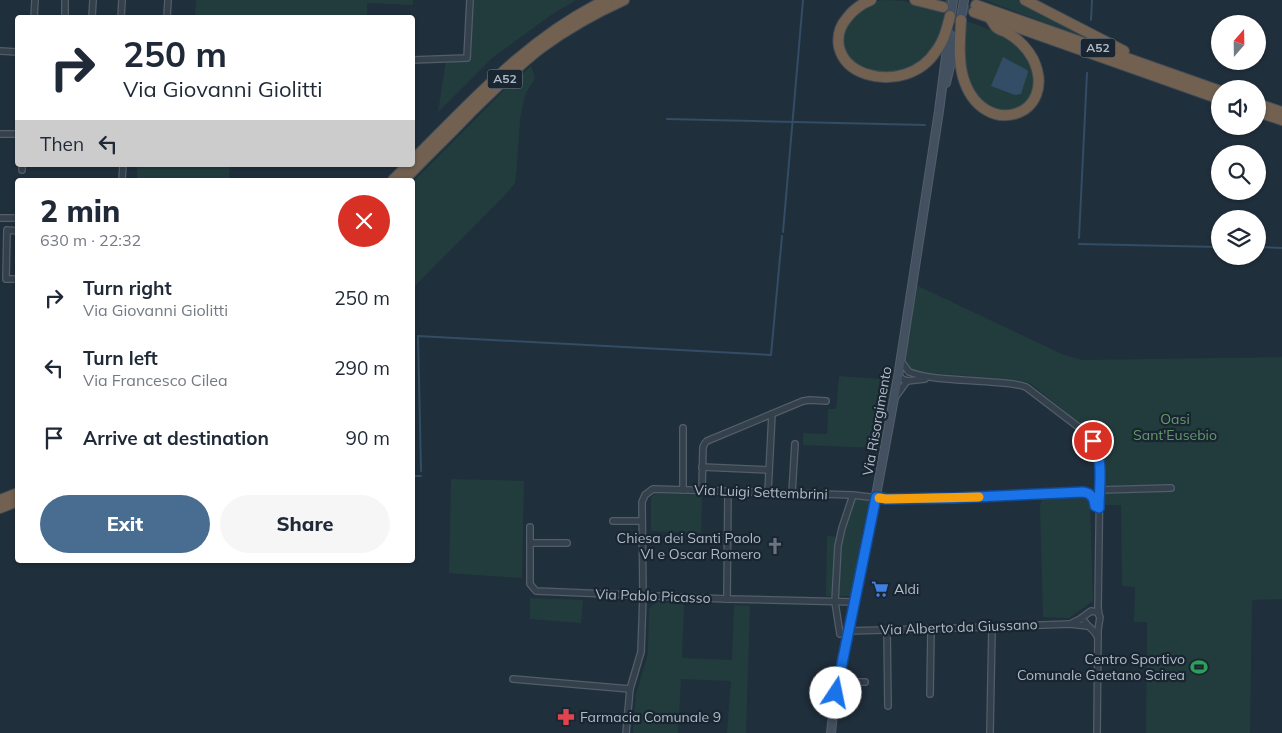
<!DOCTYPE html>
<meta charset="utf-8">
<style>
body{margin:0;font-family:Mulish,sans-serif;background:#f6f6f7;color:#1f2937;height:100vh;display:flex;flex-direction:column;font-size:19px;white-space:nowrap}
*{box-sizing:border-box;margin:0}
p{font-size:16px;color:#747a83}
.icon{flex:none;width:28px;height:28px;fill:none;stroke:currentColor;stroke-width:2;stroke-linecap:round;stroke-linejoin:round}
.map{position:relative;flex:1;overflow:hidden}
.drawer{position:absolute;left:15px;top:178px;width:400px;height:385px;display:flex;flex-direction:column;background:#fff;border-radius:5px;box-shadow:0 1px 4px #0004}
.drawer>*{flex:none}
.guide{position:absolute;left:15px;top:15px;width:400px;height:152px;border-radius:5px;box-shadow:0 1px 4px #0004;background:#fff;color:#1f2937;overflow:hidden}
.needle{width:32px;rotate:20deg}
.fabs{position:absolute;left:1211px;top:15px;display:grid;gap:10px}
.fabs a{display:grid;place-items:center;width:55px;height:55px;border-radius:50%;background:#fff;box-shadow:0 1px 4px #0004;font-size:25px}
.pin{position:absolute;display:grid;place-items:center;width:42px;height:42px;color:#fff;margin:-21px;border:2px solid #fff;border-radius:50%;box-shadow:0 1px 5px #0007}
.me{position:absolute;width:55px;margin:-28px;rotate:11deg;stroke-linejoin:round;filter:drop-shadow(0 0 4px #0008)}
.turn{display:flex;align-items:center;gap:18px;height:105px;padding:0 25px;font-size:22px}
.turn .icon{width:65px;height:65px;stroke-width:2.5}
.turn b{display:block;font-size:35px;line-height:42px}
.then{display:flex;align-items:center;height:48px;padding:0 25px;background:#0003;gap:10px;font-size:19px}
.round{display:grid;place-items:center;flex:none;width:52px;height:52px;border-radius:26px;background:#f6f6f7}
.head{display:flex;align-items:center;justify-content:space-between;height:85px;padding:0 25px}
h1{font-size:30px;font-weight:800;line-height:38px}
.action{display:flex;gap:10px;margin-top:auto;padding:10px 25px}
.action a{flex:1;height:58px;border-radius:30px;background:#496c91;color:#fff;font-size:20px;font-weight:800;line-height:58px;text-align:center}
.action a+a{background:#f6f6f7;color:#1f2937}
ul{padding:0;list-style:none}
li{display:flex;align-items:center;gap:15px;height:70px;padding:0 25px}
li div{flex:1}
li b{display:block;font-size:19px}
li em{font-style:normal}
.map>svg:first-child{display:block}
</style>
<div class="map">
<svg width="1282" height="733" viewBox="0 0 1282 733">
<rect width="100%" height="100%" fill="#202f3c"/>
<!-- green -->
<g fill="#223c3d">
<polygon points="196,0 413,0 413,5 367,3 367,17 195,17"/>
<polygon points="473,0 576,0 551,15 491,59 438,112 446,60 470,60"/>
<polygon points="882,0 904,1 946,14 938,42 916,67 879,75 850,62 841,41 846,23 870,3"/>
<polygon points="985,0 1017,0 1099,43"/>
<polygon points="964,20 1009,37 1027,54 1036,87 1027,105 1005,114 979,101 964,70"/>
<polygon points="531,66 535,78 525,95 520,119 517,165 515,183 505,195 413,288 413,182 503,91"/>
<polygon points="137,165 230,165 229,180 137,180"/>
<path d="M 916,285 L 1064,355 L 1082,360 L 1282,357 L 1282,599 L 1252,600 L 1250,733 L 1146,733 L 1147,622 L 1134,622 L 1135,587 L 1122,586 L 1121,505 L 1103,505 C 1103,481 1107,455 1093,434 L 1030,383 L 1017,380 L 918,372 C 910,370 904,366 904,356 Z"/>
<polygon points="839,376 894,380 887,417 879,448 803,445 803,433 827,434 828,409 836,409"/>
<polygon points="451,479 524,481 522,578 449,573"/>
<polygon points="656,493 702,495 701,533 651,531 651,497"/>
<polygon points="1085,497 1090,500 1093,601 1069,618 1043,617 1040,506 1042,499"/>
<polygon points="854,498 867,499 870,503 865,528 863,529 852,596 826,596 827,536 841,537"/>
<polygon points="530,598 583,600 581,623 530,619"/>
<polygon points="658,602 684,604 682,658 732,660 734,605 750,606 746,733 727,733 731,681 681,679 678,733 633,733 636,694 648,654 649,609 651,606"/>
</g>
<!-- water -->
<polygon fill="#324d65" points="1003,57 1027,70 1028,72 1021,94 1015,95 991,86"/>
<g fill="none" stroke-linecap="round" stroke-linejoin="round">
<!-- stream -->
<g stroke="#324d65" stroke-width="2">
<polyline points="1091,20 1092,0"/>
<polyline points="667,119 925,125"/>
<polyline points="783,232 803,0"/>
<polyline points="1079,238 1087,73"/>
<polyline points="1079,244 1220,247"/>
<polyline points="1258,247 1282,248"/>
<polyline points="421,471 418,336 771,355 782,236"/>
<polyline points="412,476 421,476"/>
</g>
<!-- highway-tunnel -->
<polyline stroke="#354451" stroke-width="10" stroke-dasharray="10 5" stroke-linecap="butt" points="945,2 974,12"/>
<!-- street casing -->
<g stroke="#525e69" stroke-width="8">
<g id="street">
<polyline points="34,18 35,0"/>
<polyline points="65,18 65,0"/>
<polyline points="92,18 93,0"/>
<polyline points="121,18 122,0"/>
<polyline points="167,18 168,0"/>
<polyline points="0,51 18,52"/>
<polyline points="412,60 467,58 470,0"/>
<polyline points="0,134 18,134"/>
<polyline points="22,170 22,165"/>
<polyline points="122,180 123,165"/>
<polyline points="0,218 18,218"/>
<polyline points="18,231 7,230 6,279 18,279"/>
<path d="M 900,360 L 909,372 C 935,381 964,379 991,382 C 1003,383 1015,383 1026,387 L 1085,432 C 1094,442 1098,449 1100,462 L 1098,608 L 1099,615"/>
<polyline points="898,377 907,381 925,379"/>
<polyline points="897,395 907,381"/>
<polyline points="702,467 769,470"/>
<polyline points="683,490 683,428"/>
<polyline points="702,490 703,447 705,443 707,441 803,401 810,400 826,401"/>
<polyline points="1099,490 1171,488"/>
<polyline points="768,492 772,414"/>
<polyline points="792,493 795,444"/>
<polyline points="613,521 642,521"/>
<polyline points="530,527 530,584 536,591 727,599 854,602"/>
<polyline points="531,543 567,543"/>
<polyline points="727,599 728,491"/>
<path d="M 1085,622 C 1089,628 1095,630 1098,638"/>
<polyline points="1072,623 1080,619 1091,611 1097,612 1100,617 1098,630 1097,733"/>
<polyline points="887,630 888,706"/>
<polyline points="848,631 992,627 1070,624 1087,626"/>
<polyline points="840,634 835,602 838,546 842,528 853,495"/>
<polyline points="513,679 630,689"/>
<polyline points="838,682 865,682"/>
<polyline points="930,694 931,629"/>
<path d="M 626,733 L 630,689 L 641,652 L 643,596 L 642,502 L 645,495 L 653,489 L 853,495 L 886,499 L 953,498 L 1083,493 C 1091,493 1094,497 1095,506 L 1099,508"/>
<polyline points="990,733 992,627"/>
</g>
</g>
<!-- secondary casing -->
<g stroke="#525e69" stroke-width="10">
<g id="secondary">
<polyline points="950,21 953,0"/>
<polyline points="960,24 964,0"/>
<polyline points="946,83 957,36"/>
<polyline points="831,733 834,705 843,656 877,490 898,377 939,111 949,33"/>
</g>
</g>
<!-- highway casing -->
<g stroke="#3f4b56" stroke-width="12">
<g id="highway">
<path d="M 871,0 C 861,4 853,10 847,18 C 840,26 837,36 839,47 C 846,75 882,82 906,74 C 918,70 929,62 936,51 C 944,41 947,28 950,16"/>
<polyline points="915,0 943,7"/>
<polyline points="1025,0 1124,51"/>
<polyline points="976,5 1220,91"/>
<polyline points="974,12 1220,99"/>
<path d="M 961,20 C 960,39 958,58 963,77 C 982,142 1060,116 1033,59 C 1027,48 1017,38 1006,32 C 1003,31 999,30 996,27 C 994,25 992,21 990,18"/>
<polyline points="1258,104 1282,112"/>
<polyline points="1258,112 1282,120"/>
<path d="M 412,161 C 472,101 529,37 606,0"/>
<polyline points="393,180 408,165"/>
<path d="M 404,180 C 426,157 449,135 471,112 C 494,90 516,67 541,48 C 567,29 595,13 624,0"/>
<polyline points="0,500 18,493"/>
<polyline points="0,508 18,501"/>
</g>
</g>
<!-- street -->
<use href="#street" stroke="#34404c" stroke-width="5.5"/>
<!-- secondary -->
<use href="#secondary" stroke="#42505f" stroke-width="8"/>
<!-- highway -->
<use href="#highway" stroke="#726150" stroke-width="10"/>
</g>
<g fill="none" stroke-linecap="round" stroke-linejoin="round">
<!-- route casing -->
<g stroke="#114b97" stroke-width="12">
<path id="route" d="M 836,693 L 876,497 L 886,499 L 954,498 L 1083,492 C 1091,493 1094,497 1095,506 L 1099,508 C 1099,486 1104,461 1093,441"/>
</g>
<!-- route -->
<use href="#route" stroke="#1a73e8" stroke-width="9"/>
<!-- slow -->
<polyline stroke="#f59e0b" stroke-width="9" points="879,498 886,499 979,497"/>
</g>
<!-- icons -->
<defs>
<g id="church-bare" transform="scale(1.35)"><path d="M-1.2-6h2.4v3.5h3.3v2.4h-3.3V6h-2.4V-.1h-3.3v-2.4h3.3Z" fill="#6b7280" stroke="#192530" stroke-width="2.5" paint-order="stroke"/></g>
<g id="supermarket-bare" transform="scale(1.35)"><path d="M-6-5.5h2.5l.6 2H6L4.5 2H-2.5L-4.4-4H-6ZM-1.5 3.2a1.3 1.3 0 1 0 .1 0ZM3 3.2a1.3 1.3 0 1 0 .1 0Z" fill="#3f7fe0" stroke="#192530" stroke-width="2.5" paint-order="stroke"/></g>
<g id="stadium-bare" transform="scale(1.35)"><path d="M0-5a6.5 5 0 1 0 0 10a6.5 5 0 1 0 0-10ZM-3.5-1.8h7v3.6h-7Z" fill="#2e9e5b" stroke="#192530" stroke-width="2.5" paint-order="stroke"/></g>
<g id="pharmacy-bare" transform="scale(1.35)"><path d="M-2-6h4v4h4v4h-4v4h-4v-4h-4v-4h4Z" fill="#e0444e" stroke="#192530" stroke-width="2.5" paint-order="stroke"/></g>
</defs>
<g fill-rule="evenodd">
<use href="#church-bare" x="775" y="546"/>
<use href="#supermarket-bare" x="880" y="589"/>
<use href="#stadium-bare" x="1199" y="667"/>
<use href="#pharmacy-bare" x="566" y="717"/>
</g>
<g text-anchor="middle" stroke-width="4.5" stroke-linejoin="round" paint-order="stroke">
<!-- shield labels -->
<g fill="#192530" stroke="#828e9a" stroke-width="1">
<rect x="1080.5" y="38.5" width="35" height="19" rx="4"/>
<rect x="487.5" y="69.5" width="35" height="19" rx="4"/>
</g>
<g font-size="12" font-weight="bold" fill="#afbbc8">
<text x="1098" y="52">A52</text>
<text x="505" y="83">A52</text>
</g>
<!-- park labels -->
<g font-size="14" fill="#649a6b" stroke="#192530">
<text x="1175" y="424">Oasi<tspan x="1175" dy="16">Sant'Eusebio</tspan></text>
</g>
<!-- street labels -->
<g font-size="14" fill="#afbbc8" stroke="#192530">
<text transform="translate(877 421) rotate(-80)" y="5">Via Risorgimento</text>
<text transform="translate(761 492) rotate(2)" y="5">Via Luigi Settembrini</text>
<text transform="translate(653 596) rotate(2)" y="5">Via Pablo Picasso</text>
<text transform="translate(959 627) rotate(-2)" y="5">Via Alberto da Giussano</text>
</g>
<!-- poi labels -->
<g font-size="14" fill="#afbbc8" stroke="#192530" text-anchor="end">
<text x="761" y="543">Chiesa dei Santi Paolo<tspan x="761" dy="16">VI e Oscar Romero</tspan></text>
<text x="894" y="594" text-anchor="start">Aldi</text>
<text x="1185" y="664">Centro Sportivo<tspan x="1185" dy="16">Comunale Gaetano Scirea</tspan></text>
<text x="580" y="722" text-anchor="start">Farmacia Comunale 9</text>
</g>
</g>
</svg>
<div class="fabs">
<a><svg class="needle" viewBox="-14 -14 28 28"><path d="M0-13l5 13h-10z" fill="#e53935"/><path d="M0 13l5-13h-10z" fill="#747a83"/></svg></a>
<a><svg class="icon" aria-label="sound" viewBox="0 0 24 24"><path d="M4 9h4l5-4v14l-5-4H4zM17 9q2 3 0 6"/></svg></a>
<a><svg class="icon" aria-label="search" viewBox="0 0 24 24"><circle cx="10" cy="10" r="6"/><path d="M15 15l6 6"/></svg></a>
<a><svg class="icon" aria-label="layers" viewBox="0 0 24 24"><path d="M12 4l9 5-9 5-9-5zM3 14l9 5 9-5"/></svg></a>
</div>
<div class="pin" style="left:1093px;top:441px;background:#d93025"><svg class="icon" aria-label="arrive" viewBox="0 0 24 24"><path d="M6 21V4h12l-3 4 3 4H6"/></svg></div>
<svg class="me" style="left:836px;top:693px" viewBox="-20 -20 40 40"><circle r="19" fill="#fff"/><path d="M0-13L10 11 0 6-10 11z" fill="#1a73e8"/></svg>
<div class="guide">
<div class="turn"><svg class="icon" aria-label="right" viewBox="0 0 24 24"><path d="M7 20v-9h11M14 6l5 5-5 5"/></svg><div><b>250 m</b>Via Giovanni Giolitti</div></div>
<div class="then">Then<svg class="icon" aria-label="left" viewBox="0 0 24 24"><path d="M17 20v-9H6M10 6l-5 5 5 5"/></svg></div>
</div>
<section class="drawer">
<div class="head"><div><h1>2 min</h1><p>630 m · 22:32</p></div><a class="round" style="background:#d93025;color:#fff"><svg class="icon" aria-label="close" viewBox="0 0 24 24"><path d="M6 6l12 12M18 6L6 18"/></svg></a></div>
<ul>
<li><svg class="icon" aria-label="right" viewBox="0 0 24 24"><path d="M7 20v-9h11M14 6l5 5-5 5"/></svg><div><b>Turn right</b><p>Via Giovanni Giolitti</p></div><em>250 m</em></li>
<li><svg class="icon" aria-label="left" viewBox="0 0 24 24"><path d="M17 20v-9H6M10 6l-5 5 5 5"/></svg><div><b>Turn left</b><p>Via Francesco Cilea</p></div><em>290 m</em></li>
<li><svg class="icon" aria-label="arrive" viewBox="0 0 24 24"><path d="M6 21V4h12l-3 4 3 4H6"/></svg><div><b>Arrive at destination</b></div><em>90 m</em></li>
</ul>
<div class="action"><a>Exit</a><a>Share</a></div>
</section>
</div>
